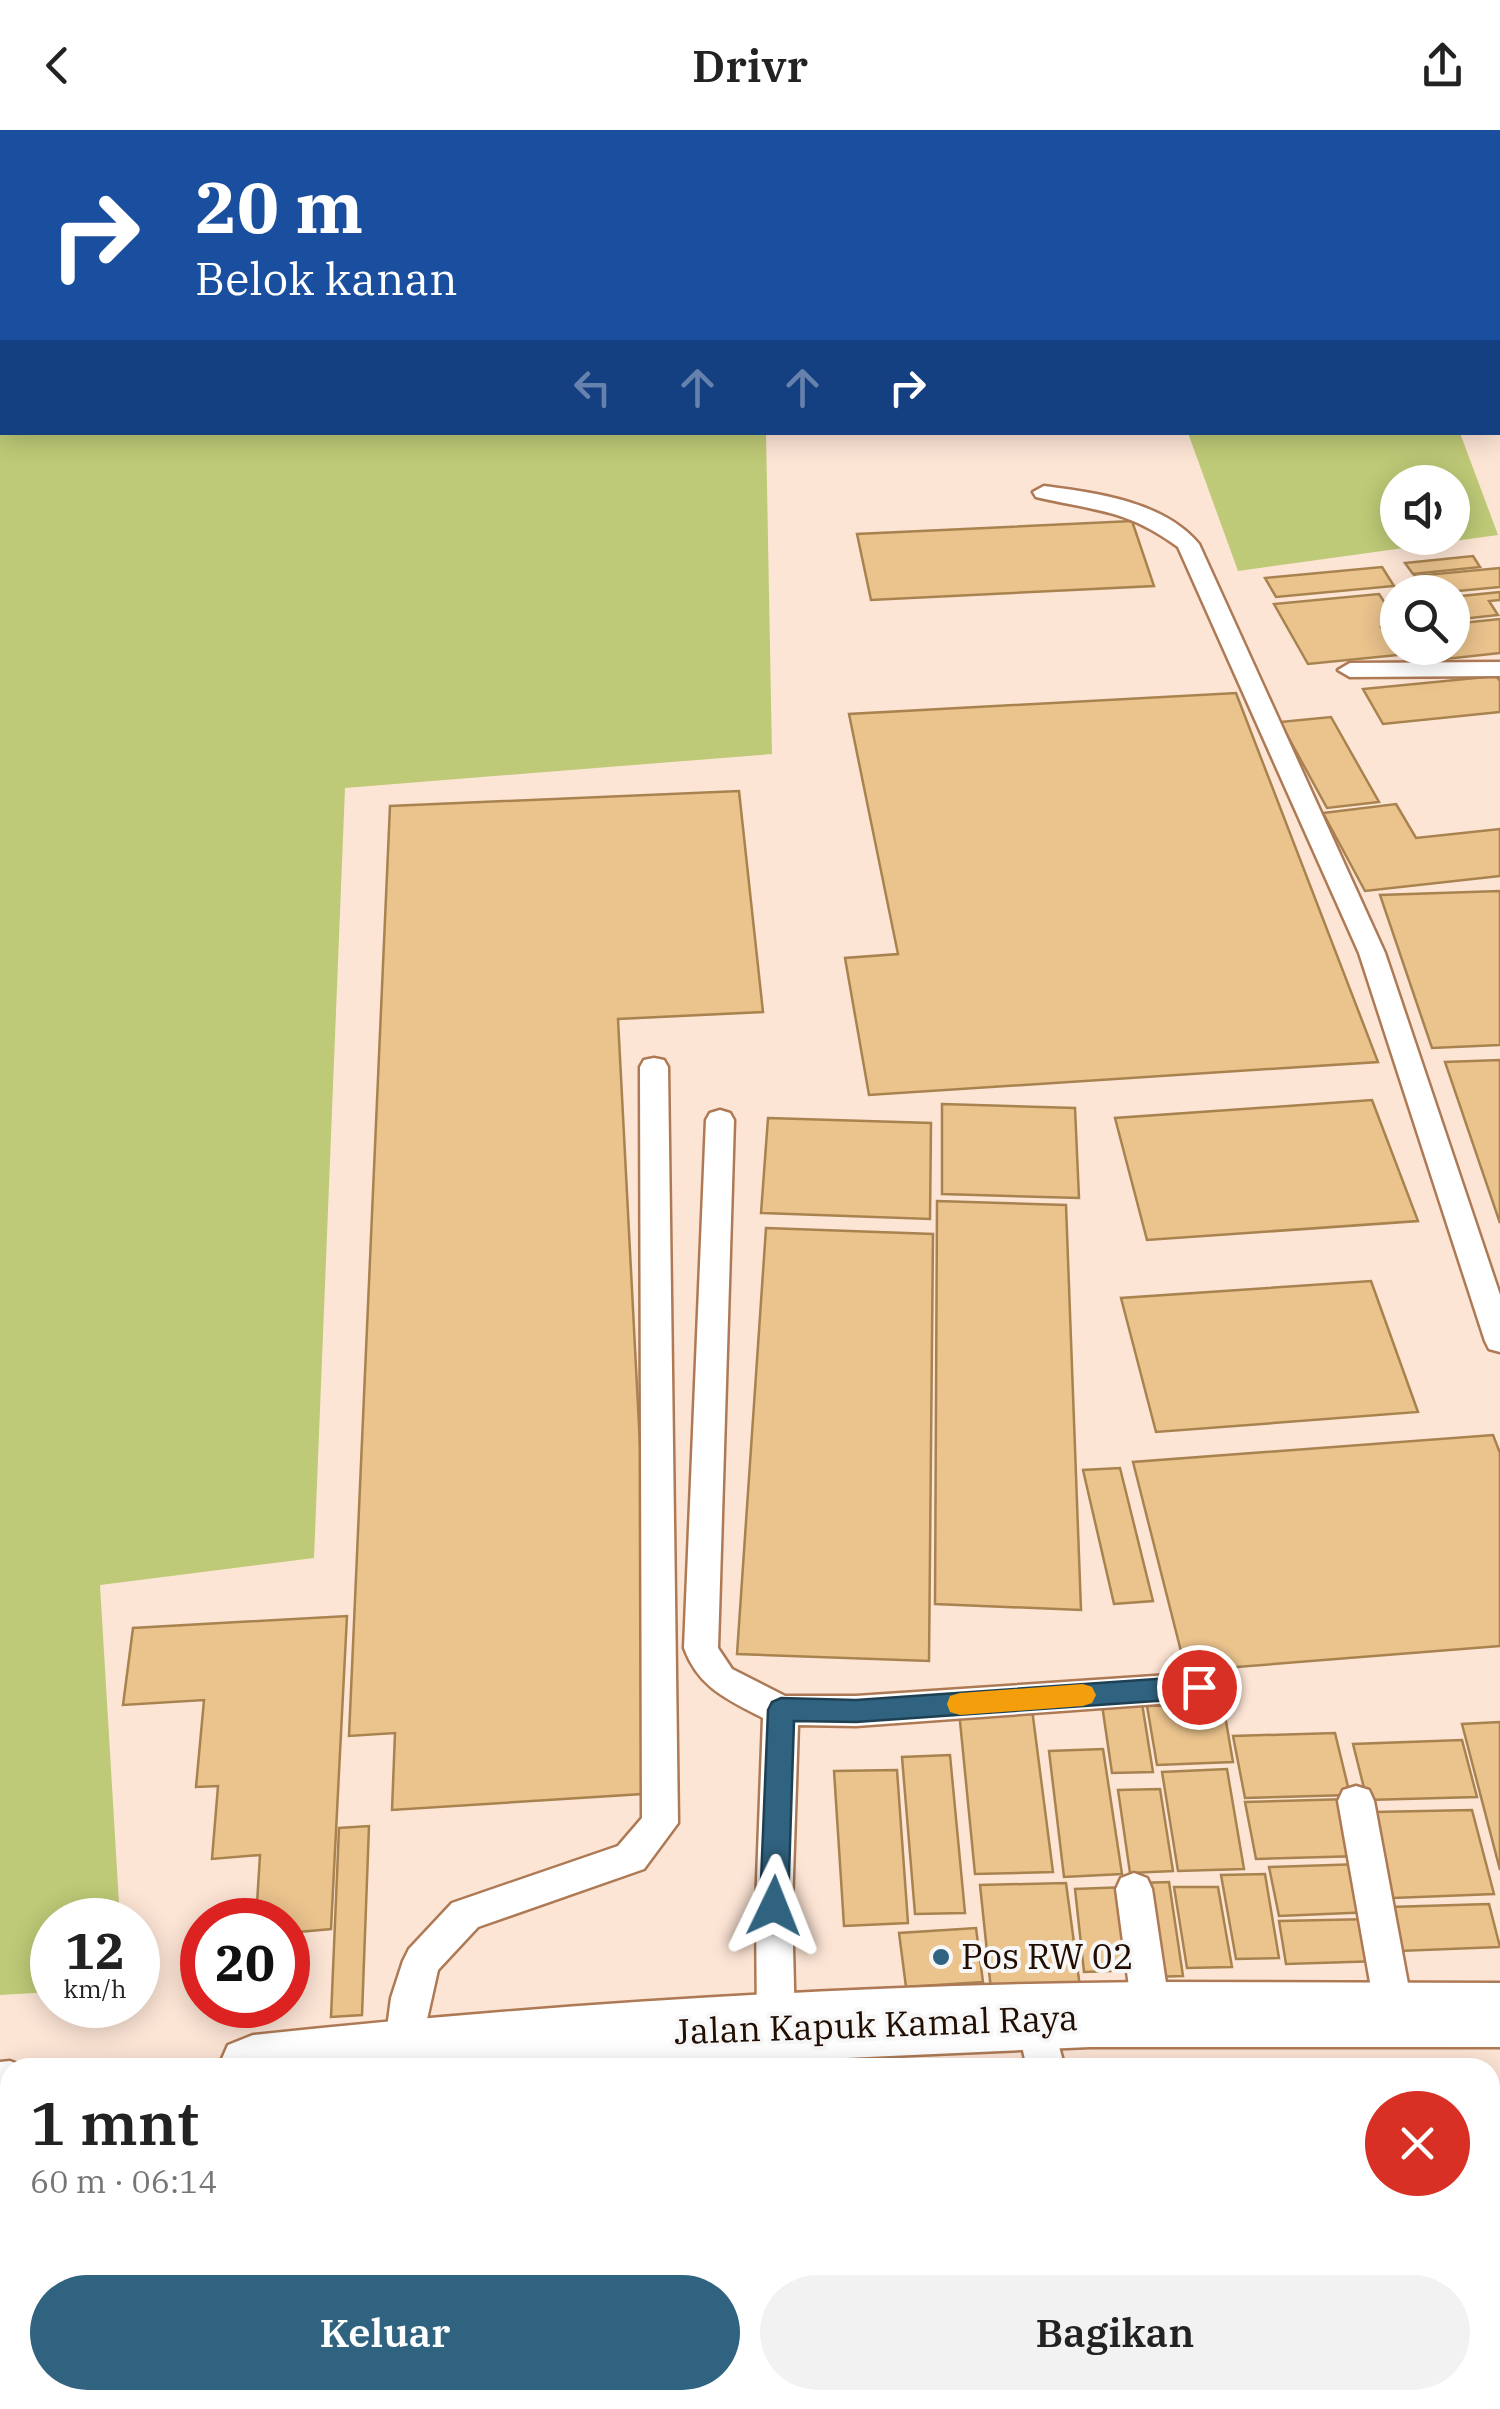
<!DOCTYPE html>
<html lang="id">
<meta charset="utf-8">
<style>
body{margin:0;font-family:"IBM Plex Serif",serif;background:#f2f2f2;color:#222;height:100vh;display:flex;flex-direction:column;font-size:38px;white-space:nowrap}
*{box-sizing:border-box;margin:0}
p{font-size:32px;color:#767676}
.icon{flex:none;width:55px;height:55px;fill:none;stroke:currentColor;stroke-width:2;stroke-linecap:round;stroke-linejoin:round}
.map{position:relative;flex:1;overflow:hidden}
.details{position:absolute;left:0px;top:1928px;width:1500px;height:352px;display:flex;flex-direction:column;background:#fff;border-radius:30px 30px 0 0;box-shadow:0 5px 25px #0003}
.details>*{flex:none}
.guide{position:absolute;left:0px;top:0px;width:1500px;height:305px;box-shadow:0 5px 25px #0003;background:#1a4fa0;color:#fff;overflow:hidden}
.tools{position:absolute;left:1380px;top:335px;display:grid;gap:20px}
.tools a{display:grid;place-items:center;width:90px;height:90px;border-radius:50%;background:#fff;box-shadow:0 5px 25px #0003;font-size:50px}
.speed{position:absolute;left:30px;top:1768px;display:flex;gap:20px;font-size:50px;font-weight:700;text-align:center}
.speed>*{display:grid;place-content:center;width:130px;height:130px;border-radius:50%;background:#fff;box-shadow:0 5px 25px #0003;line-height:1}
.speed small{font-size:25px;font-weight:400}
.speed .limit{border:15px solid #d22;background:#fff;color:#111}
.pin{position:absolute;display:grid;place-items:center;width:85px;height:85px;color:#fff;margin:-42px;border:5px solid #fff;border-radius:50%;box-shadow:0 2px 10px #0007}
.me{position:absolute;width:110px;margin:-55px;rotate:2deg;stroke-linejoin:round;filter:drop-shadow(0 0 8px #0008)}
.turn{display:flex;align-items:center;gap:35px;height:210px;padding:0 30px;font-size:45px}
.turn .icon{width:130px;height:130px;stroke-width:2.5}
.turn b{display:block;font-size:70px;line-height:85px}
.lanes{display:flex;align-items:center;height:95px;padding:0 30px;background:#0003;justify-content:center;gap:50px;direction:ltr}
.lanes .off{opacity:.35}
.round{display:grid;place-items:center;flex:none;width:105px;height:105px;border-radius:52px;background:#f2f2f2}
.overview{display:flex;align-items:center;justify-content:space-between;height:170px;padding:0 30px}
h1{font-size:60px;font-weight:600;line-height:75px}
.primary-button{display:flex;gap:20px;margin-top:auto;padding:20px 30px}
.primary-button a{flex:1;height:115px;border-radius:60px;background:#306380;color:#fff;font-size:40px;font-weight:600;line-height:115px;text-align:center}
.primary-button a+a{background:#f2f2f2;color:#222}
header{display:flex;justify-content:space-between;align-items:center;height:130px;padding:0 30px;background:#fff;font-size:45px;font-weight:600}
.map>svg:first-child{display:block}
</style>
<header><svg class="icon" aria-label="back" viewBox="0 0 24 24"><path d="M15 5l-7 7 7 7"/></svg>Drivr<svg class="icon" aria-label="share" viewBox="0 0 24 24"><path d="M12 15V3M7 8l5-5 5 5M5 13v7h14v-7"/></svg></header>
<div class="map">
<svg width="1500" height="2279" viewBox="0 0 1500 2279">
<rect width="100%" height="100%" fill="#fde5d5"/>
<!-- green -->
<g fill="#beca77" fill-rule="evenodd">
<polygon points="0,0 1500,0 1500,92 1498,2 2,2 2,302 766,303 772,624 345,658 314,1428 100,1455 120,1790 52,1790 52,1862 0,1865"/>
<path d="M 1188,303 L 1460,303 L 1498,405 L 1238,441 ZM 1398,352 L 1452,352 L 1452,408 L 1398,408 Z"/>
</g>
<!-- building -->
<g fill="#eac38d" stroke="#a8834f" stroke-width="2.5">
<polygon points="1132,391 1154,456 871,470 857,404"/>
<polygon points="1473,426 1480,437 1413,444 1405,433"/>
<polygon points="1382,437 1394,456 1276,467 1265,448"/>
<polygon points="1500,438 1500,457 1447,462 1426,462 1415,446"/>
<polygon points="1500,462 1500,470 1489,471 1498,485 1452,490 1452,467"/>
<polygon points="1379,464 1398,493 1381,497 1398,525 1308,534 1274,474"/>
<polygon points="1500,489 1500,523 1418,532 1409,518 1452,518 1452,494"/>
<polygon points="1496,546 1500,551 1500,582 1383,594 1363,559"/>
<polygon points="1236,563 1378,932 869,965 845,828 898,824 849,584"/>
<polygon points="1331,587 1379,672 1327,678 1280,592"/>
<polygon points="739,661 763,882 618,889 658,1663 392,1680 395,1603 349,1606 390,676"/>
<polygon points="1396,674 1416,708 1500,699 1500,746 1365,761 1323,683"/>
<polygon points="1500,761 1500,915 1432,918 1380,765"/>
<polygon points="1500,930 1500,1093 1445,932"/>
<polygon points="1372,970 1418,1091 1147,1110 1115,988"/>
<polygon points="942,974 1075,978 1079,1068 942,1064"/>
<polygon points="768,988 931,993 930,1089 761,1083"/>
<polygon points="937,1071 1066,1075 1081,1480 935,1474"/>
<polygon points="766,1098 933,1104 929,1531 737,1524"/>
<polygon points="1371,1151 1418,1282 1156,1302 1121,1168"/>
<polygon points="1493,1305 1500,1323 1500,1516 1186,1541 1133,1332"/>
<polygon points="1120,1338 1153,1471 1114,1474 1083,1340"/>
<polygon points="347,1486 331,1799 288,1803 288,1790 256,1790 260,1725 212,1729 218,1656 196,1657 204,1570 123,1575 133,1498"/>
<polygon points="1141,1567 1153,1642 1112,1643 1101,1568"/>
<polygon points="1223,1574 1233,1632 1157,1635 1147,1576"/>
<polygon points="1032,1579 1053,1742 975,1744 959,1581"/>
<polygon points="1500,1592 1500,1740 1462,1594"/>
<polygon points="1335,1603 1350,1665 1245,1668 1233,1606"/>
<polygon points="1462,1610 1477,1667 1367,1670 1353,1614"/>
<polygon points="1103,1619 1122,1744 1064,1747 1049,1621"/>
<polygon points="950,1625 965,1783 915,1784 902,1627"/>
<polygon points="1227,1639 1244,1739 1178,1741 1162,1642"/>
<polygon points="897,1640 908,1793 844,1796 834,1641"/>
<polygon points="1160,1659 1173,1741 1130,1743 1118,1660"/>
<polygon points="1349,1669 1361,1726 1256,1729 1245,1672"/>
<polygon points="1472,1680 1494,1764 1393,1768 1374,1682"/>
<polygon points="369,1696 362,1885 331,1887 339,1698"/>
<polygon points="1362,1734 1372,1782 1279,1786 1269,1737"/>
<polygon points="1265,1744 1279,1828 1236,1829 1221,1745"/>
<polygon points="1169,1752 1183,1846 1152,1847 1138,1753"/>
<polygon points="1066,1753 1080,1857 991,1860 980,1755"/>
<polygon points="1127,1757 1140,1840 1084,1842 1075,1759"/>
<polygon points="1174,1757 1218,1757 1232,1837 1187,1838"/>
<polygon points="1489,1774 1500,1817 1399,1821 1389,1777"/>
<polygon points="1372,1789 1381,1831 1286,1834 1279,1791"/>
<polygon points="976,1798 983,1852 906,1857 899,1803"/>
<polygon points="10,2095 10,2270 61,2270 0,2278 0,2096"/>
<polygon points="756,2270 1062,2270 1062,2279 755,2279"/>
</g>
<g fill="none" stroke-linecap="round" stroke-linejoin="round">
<!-- service casing -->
<g stroke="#ae7a55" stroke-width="5">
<g id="service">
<polygon points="1498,167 1500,168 1500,185 1498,184"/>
<path d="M 1044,356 C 1096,363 1163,371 1199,414 L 1385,823 L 1500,1165 L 1500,1222 L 1489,1219 L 1485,1211 L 1359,823 L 1178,417 C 1126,379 1096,381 1036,367 L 1033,362 Z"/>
<polygon points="1500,532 1500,546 1350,547 1338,540 1350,533"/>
<polygon points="654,928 664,930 668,937 678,1693 644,1739 478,1797 438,1840 417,1934 406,1938 389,1934 384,1921 391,1868 403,1831 409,1819 452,1773 618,1716 642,1688 640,937 644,930"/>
<path d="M 720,980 L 730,983 L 734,990 L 718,1518 L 732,1539 L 785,1566 L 856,1566 L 1199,1543 L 1211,1547 L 1216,1557 L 1211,1567 L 1199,1571 L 856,1596 L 798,1595 L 792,1776 L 795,1897 L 790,1909 L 776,1915 L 762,1909 L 757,1897 L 756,1776 L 763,1588 C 727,1569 699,1558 684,1518 L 706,990 L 710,983 Z"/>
<polygon points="1356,1656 1369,1660 1374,1671 1414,1886 1408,1898 1395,1903 1382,1898 1376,1886 1338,1671 1343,1660"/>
<polygon points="1134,1743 1147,1748 1152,1759 1171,1887 1165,1899 1152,1904 1139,1899 1133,1887 1116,1759 1121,1748"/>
<polygon points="1034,1869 1047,1874 1065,1938 1027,1938 1015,1886 1021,1874"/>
<rect x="588" y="2270" width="42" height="9"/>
<polygon points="1076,2270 1118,2270 1120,2279 1078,2279"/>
</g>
</g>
<!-- secondary casing -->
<g stroke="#ae7a55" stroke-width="5">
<g id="secondary">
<path d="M 1148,1852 L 1500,1853 L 1500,1917 L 1090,1917 L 622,1938 L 218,1938 L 228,1915 L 253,1905 C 550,1874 849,1855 1148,1852 Z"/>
<polygon points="10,1931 28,1938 10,1938 10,1997 0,1998 0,1932"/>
</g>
</g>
<!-- service -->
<use href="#service" fill="#fff" fill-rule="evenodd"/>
<!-- secondary -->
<use href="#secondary" fill="#fff" fill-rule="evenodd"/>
</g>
<!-- route -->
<polygon fill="#306380" stroke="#1f4053" stroke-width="2.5" points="1199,1546 1208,1549 1212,1557 1208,1564 1199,1568 856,1592 794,1591 788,1776 784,1785 774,1789 764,1785 760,1776 768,1580 772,1572 781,1568 856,1570"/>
<!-- slow -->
<polygon fill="#f59e0b" points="1083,1554 1092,1557 1096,1565 1092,1573 1083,1576 960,1585 950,1582 947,1574 950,1566 960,1563"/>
<!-- markers -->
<circle fill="#306380" stroke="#f7f7f7" stroke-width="4" cx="941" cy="1827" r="10"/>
<g text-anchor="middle" stroke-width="8" stroke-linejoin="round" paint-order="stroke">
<!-- near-poi labels -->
<g font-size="35" fill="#210d01" stroke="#f7f7f7" text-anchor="start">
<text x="961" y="1839">Pos RW 02</text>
</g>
<!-- near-street labels -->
<g font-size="35" fill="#210d01" stroke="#f7f7f7">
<text transform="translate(876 1895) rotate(-2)" y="12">Jalan Kapuk Kamal Raya</text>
</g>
</g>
</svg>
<div class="tools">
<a><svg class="icon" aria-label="sound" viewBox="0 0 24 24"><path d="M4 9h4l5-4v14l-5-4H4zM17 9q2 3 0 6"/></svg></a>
<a><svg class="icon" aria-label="search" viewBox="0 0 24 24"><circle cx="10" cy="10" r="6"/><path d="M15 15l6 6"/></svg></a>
</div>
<div class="speed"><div>12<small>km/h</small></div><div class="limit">20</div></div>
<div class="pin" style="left:1199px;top:1557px;background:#d93025"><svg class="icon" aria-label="arrive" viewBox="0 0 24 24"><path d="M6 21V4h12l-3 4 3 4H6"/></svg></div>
<svg class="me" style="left:774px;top:1776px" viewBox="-20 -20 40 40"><path d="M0-17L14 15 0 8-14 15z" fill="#306380" stroke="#fff" stroke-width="4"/></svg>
<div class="guide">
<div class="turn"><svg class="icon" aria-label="right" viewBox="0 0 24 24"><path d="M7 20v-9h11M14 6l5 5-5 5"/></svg><div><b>20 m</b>Belok kanan</div></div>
<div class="lanes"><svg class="icon off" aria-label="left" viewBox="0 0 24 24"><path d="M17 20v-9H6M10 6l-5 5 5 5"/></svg><svg class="icon off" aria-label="ahead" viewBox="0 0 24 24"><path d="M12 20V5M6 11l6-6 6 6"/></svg><svg class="icon off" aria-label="ahead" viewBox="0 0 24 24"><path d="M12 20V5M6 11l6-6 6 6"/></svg><svg class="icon" aria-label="right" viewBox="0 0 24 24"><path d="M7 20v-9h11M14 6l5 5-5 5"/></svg></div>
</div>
<section class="details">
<div class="overview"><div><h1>1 mnt</h1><p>60 m · 06:14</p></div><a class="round" style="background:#d93025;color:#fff"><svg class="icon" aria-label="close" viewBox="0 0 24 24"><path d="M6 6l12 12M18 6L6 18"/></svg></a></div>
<div class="primary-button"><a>Keluar</a><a>Bagikan</a></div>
</section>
</div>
